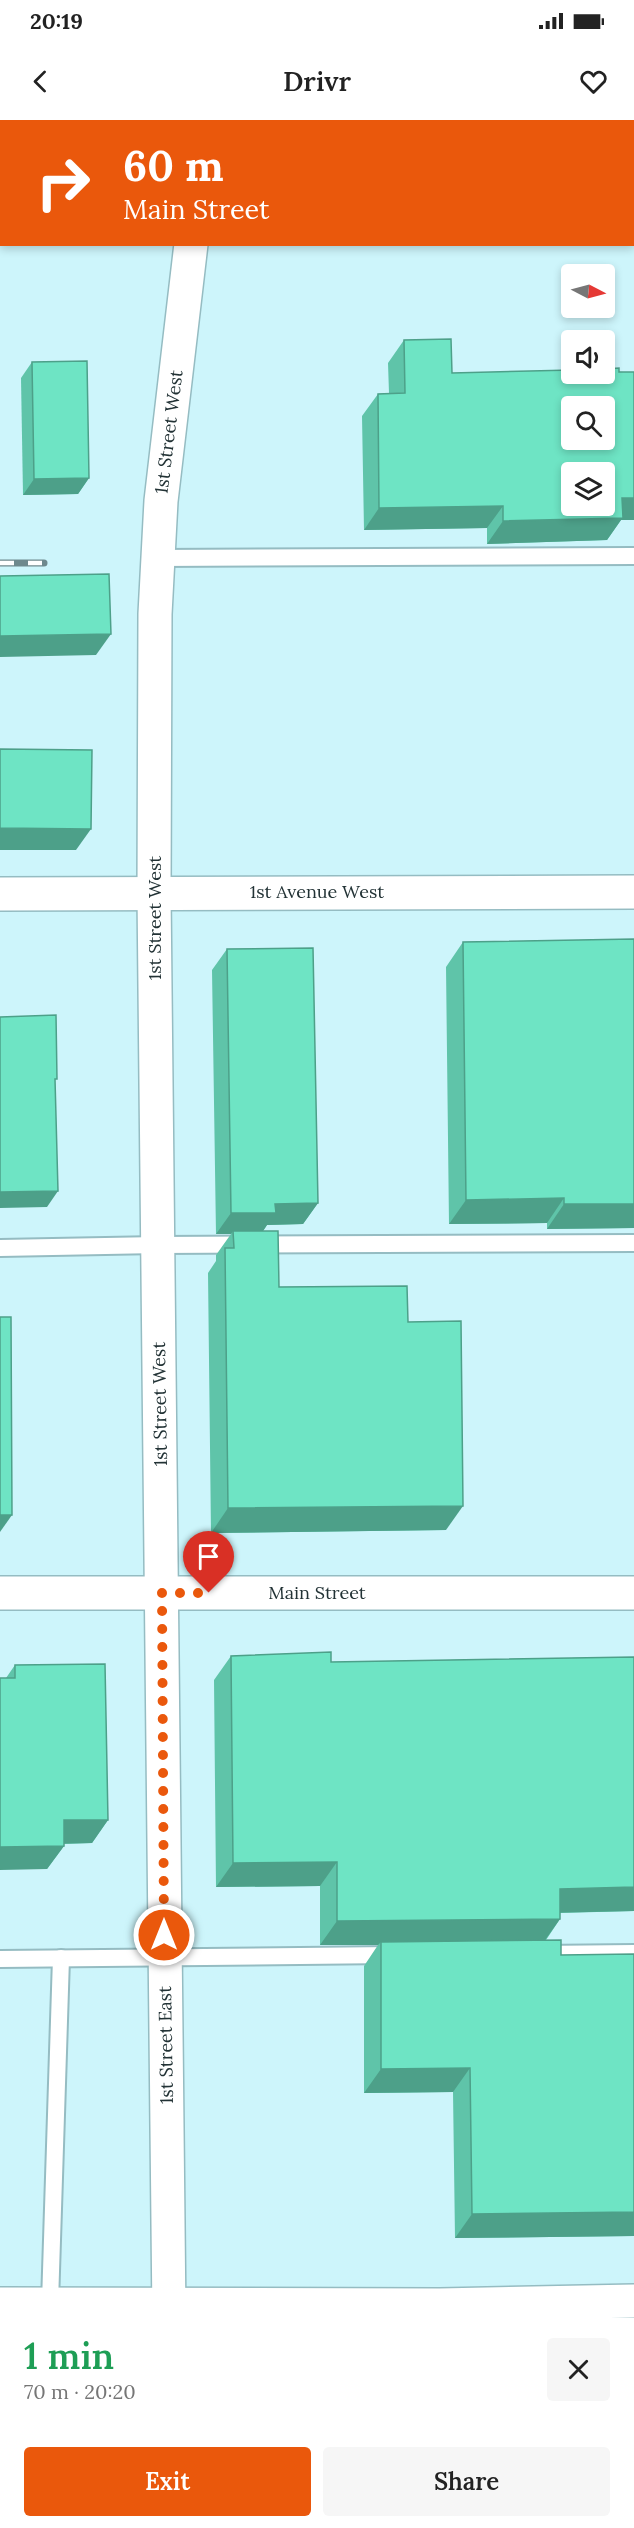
<!DOCTYPE html>
<meta charset="utf-8">
<style>
body{margin:0;font-family:Lora,serif;background:#f6f6f6;color:#222;height:100vh;display:flex;flex-direction:column;font-size:22px;white-space:nowrap}
*{box-sizing:border-box;margin:0}
p{font-size:20px;color:#767676}
.icon{flex:none;width:33px;height:33px;fill:none;stroke:currentColor;stroke-width:2;stroke-linecap:round;stroke-linejoin:round}
.map{position:relative;height:2198px;overflow:hidden}
.drawer{display:flex;flex-direction:column;background:#fff;flex:1}
.drawer>*{flex:none}
.hud{position:absolute;left:0px;top:0px;width:634px;height:126px;box-shadow:0 3px 9px #0003;background:#ea580c;color:#fff;overflow:hidden}
.needle{width:39px;rotate:96deg}
.controls{position:absolute;left:561px;top:144px;display:grid;gap:12px}
.controls a{display:grid;place-items:center;width:54px;height:54px;border-radius:6px;background:#fff;box-shadow:0 3px 9px #0003;font-size:30px}
.pin{position:absolute;display:grid;place-items:center;width:51px;height:51px;color:#fff;margin:-62px -26px;border-radius:50% 50% 50% 0;rotate:-45deg;box-shadow:0 0 6px #0007}
.pin .icon{rotate:45deg}
.me{position:absolute;width:66px;margin:-33px;rotate:0deg;stroke-linejoin:round;filter:drop-shadow(0 0 4px #0008)}
.turn{display:flex;align-items:center;gap:21px;height:126px;padding:0 24px;font-size:27px}
.turn .icon{width:78px;height:78px;stroke-width:2.5}
.turn b{display:block;font-size:42px;line-height:51px}
.round{display:grid;place-items:center;flex:none;width:63px;height:63px;border-radius:6px;background:#f6f6f6}
.overview{display:flex;align-items:center;justify-content:space-between;height:102px;padding:0 24px}
h1{font-size:36px;font-weight:600;line-height:45px;color:#1e9e55}
.button{display:flex;gap:12px;margin-top:auto;padding:12px 24px}
.button a{flex:1;height:69px;border-radius:6px;background:#ea580c;color:#fff;font-size:24px;font-weight:600;line-height:69px;text-align:center}
.button a+a{background:#f6f6f6;color:#222}
.status{display:flex;justify-content:space-between;align-items:center;height:42px;padding:0 30px;background:#fff;direction:ltr}
.status svg{height:16px;fill:currentColor}
header{display:flex;justify-content:space-between;align-items:center;height:78px;padding:0 24px;background:#fff;font-size:27px;font-weight:600}
.map>svg:first-child{display:block}
</style>
<div class="status"><b>20:19</b><svg viewBox="0 0 49 12"><path d="M0 12V9h3v3zM5 12V6h3v6zM10 12V3h3v9zM15 12V0h3v12zM26 1h20v11H26zM47 4h2v5h-2z"/></svg></div>
<header><svg class="icon" aria-label="back" viewBox="0 0 24 24"><path d="M15 5l-7 7 7 7"/></svg>Drivr<svg class="icon" aria-label="heart" viewBox="0 0 24 24"><path d="M12 20l-8-8c-3-5 5-10 8-4 3-6 11-1 8 4z"/></svg></header>
<div class="map">
<svg width="634" height="2198" viewBox="0 0 634 2198">
<rect width="100%" height="100%" fill="#cdf5fb"/>
<g fill="none" stroke-linecap="round" stroke-linejoin="round">
<!-- service casing -->
<g stroke="#95bcc2" stroke-width="20">
<g id="service">
<polyline points="156,438 634,436"/>
<polyline points="0,1128 158,1125 634,1123"/>
<polyline points="538,1834 634,1833"/>
<polyline points="0,1839 392,1835"/>
<polyline points="50,2183 61,1838"/>
</g>
</g>
<!-- minor casing -->
<g stroke="#95bcc2" stroke-width="36">
<g id="minor">
<polyline points="633,86 634,86"/>
<polyline points="0,774 634,772"/>
<polyline points="0,1473 162,1473"/>
<polyline points="0,2184 440,2185 634,2181"/>
</g>
</g>
<!-- primary casing -->
<g stroke="#95bcc2" stroke-width="36">
<g id="primary">
<polyline points="204,2 204,0"/>
<polyline points="162,1473 634,1473"/>
<polyline points="169,2198 154,773 155,494 161,381 191,124"/>
</g>
</g>
<!-- service -->
<use href="#service" stroke="#fff" stroke-width="16"/>
<!-- minor -->
<use href="#minor" stroke="#fff" stroke-width="33"/>
<!-- primary -->
<use href="#primary" stroke="#fff" stroke-width="33"/>
<!-- rail casing -->
<g stroke="#6e898d" stroke-width="7">
<polyline id="rail" points="0,443 44,443"/>
</g>
<!-- rail -->
<use href="#rail" stroke="#fff" stroke-width="4.5" stroke-dasharray="14" stroke-linecap="butt"/>
</g>
<!-- wall -->
<g fill="#5fc4a9">
<rect x="362" y="0" width="65" height="2"/>
<polygon points="404,220 452,253 634,252 634,400 621,400 607,420 487,424 487,408 364,410 362,296 378,274 389,273 388,243"/>
<polygon points="32,242 89,358 78,374 23,375 21,258"/>
<polygon points="634,819 634,1108 547,1109 547,1103 449,1104 446,847 463,822"/>
<polygon points="227,829 318,1083 303,1104 267,1105 263,1111 279,1167 408,1202 446,1410 211,1413 208,1153 216,1141 216,1135 231,1114 216,1114 212,850"/>
<polygon points="231,1536 331,1542 634,1537 634,1791 560,1793 560,1799 546,1820 561,1835 634,2116 455,2118 453,1972 364,1973 364,1846 378,1825 320,1825 320,1766 216,1767 214,1560"/>
<polygon points="15,1545 108,1700 92,1723 64,1724 64,1726 47,1749 6,1558"/>
</g>
<!-- shaded-wall -->
<g fill="#4da089">
<polygon points="76,0 88,0 87,2 80,2"/>
<polygon points="89,358 78,374 23,375 34,359"/>
<polygon points="622,378 634,378 634,400 621,400 607,420 487,424 503,401"/>
<polygon points="503,386 487,408 364,410 379,388"/>
<polygon points="111,514 96,535 0,537 0,516"/>
<polygon points="0,708 91,709 76,730 0,730"/>
<polygon points="58,1071 47,1087 0,1088 0,1072"/>
<polygon points="564,1078 547,1103 449,1104 466,1080"/>
<polygon points="318,1083 303,1104 267,1105 261,1114 233,1111 231,1114 216,1114 231,1093 275,1084"/>
<polygon points="564,1084 634,1084 634,1108 547,1109"/>
<polygon points="463,1386 446,1410 211,1413 228,1388"/>
<polygon points="0,1395 12,1395 0,1412"/>
<polygon points="64,1700 108,1700 92,1723 47,1724"/>
<polygon points="64,1726 47,1749 0,1750 0,1727"/>
<polygon points="337,1742 320,1766 216,1767 233,1743"/>
<polygon points="634,1767 634,1791 543,1793 560,1769"/>
<polygon points="560,1799 543,1823 381,1822 378,1825 320,1825 337,1801"/>
<polygon points="470,1948 453,1972 364,1973 381,1949"/>
<polygon points="634,2092 634,2116 455,2118 472,2094"/>
</g>
<!-- building -->
<g fill="#6ee4c4" stroke="#4da089" stroke-width="1.5" fill-rule="evenodd">
<rect x="373" y="0" width="54" height="2"/>
<path d="M 451,219 L 452,253 L 572,250 L 572,254 L 604,254 L 604,249 L 619,248 L 619,252 L 634,252 L 634,378 L 622,378 L 623,398 L 503,401 L 503,386 L 379,388 L 378,274 L 405,273 L 404,220 ZM 572,286 L 604,286 L 604,320 L 572,320 ZM 572,352 L 604,352 L 604,386 L 572,386 Z"/>
<polygon points="87,241 89,358 34,359 32,242"/>
<polygon points="109,454 111,514 0,516 0,456"/>
<polygon points="0,629 92,630 91,709 0,708"/>
<polygon points="634,819 634,1084 564,1084 564,1078 466,1080 463,822"/>
<polygon points="313,828 318,1083 275,1084 276,1093 231,1093 227,829"/>
<polygon points="56,895 57,959 55,959 58,1071 0,1072 0,897"/>
<polygon points="233,1111 278,1111 279,1167 407,1166 408,1202 461,1201 463,1386 228,1388 225,1128 234,1128"/>
<polygon points="0,1197 11,1197 12,1395 0,1395"/>
<polygon points="331,1532 331,1542 634,1537 634,1767 560,1769 560,1799 337,1801 337,1742 233,1743 231,1536"/>
<polygon points="105,1544 108,1700 64,1700 64,1726 0,1727 0,1558 15,1558 15,1545"/>
<polygon points="561,1820 561,1835 634,1834 634,2092 472,2094 470,1948 381,1949 381,1822"/>
</g>
<g fill="none" stroke-linecap="round" stroke-linejoin="round">
<!-- route -->
<polyline stroke="#ea580c" stroke-width="10" stroke-dasharray="0 18" points="164,1815 162,1473 209,1473"/>
</g>
<g text-anchor="middle" stroke-width="6" stroke-linejoin="round" paint-order="stroke">
<!-- street labels -->
<g font-size="18" fill="#223235" stroke="#fff">
<text transform="translate(169 312) rotate(-83)" y="6">1st Street West</text>
<text x="317" y="778">1st Avenue West</text>
<text transform="translate(155 798) rotate(-90)" y="6">1st Street West</text>
<text transform="translate(160 1284) rotate(-91)" y="6">1st Street West</text>
<text x="317" y="1479">Main Street</text>
<text transform="translate(166 1925) rotate(-91)" y="6">1st Street East</text>
</g>
</g>
</svg>
<div class="controls">
<a><svg class="needle" viewBox="-14 -14 28 28"><path d="M0-13l5 13h-10z" fill="#e53935"/><path d="M0 13l5-13h-10z" fill="#767676"/></svg></a>
<a><svg class="icon" aria-label="sound" viewBox="0 0 24 24"><path d="M4 9h4l5-4v14l-5-4H4zM17 9q2 3 0 6"/></svg></a>
<a><svg class="icon" aria-label="search" viewBox="0 0 24 24"><circle cx="10" cy="10" r="6"/><path d="M15 15l6 6"/></svg></a>
<a><svg class="icon" aria-label="layers" viewBox="0 0 24 24"><path d="M12 4l9 5-9 5-9-5zM3 14l9 5 9-5"/></svg></a>
</div>
<div class="pin" style="left:209px;top:1473px;background:#d93025"><svg class="icon" aria-label="arrive" viewBox="0 0 24 24"><path d="M6 21V4h12l-3 4 3 4H6"/></svg></div>
<svg class="me" style="left:164px;top:1815px" viewBox="-20 -20 40 40"><circle r="17" fill="#ea580c" stroke="#fff" stroke-width="3"/><path d="M0-11L8 9 0 5-8 9z" fill="#fff"/></svg>
<div class="hud">
<div class="turn"><svg class="icon" aria-label="right" viewBox="0 0 24 24"><path d="M7 20v-9h11M14 6l5 5-5 5"/></svg><div><b>60 m</b>Main Street</div></div>
</div>
</div>
<section class="drawer">
<div class="overview"><div><h1>1 min</h1><p>70 m · 20:20</p></div><a class="round"><svg class="icon" aria-label="close" viewBox="0 0 24 24"><path d="M6 6l12 12M18 6L6 18"/></svg></a></div>
<div class="button"><a>Exit</a><a>Share</a></div>
</section>
